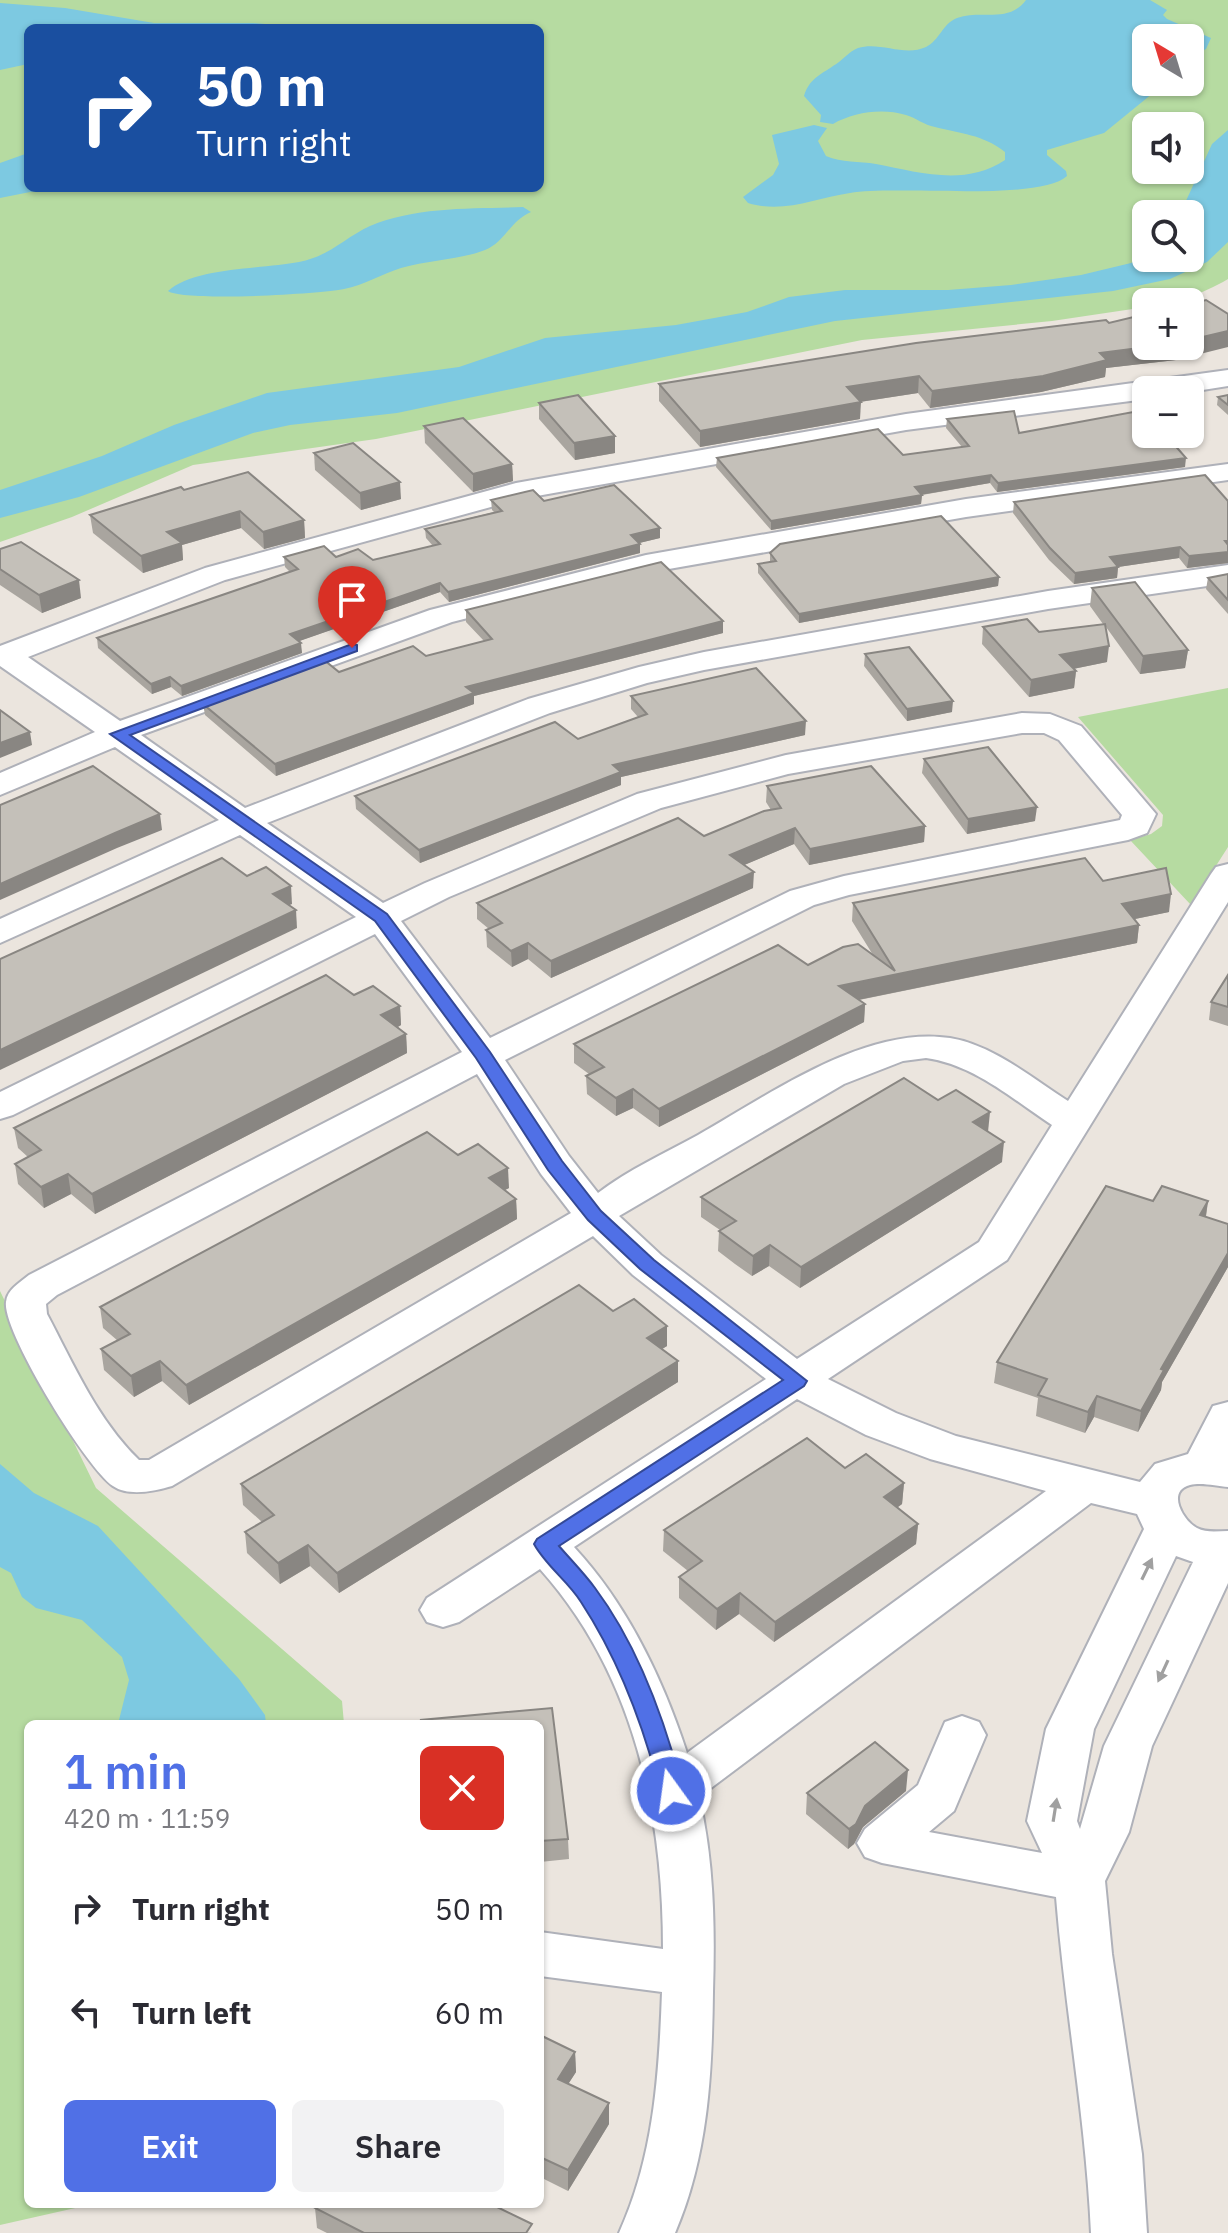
<!DOCTYPE html>
<meta charset="utf-8">
<style>
body{margin:0;font-family:"IBM Plex Sans",sans-serif;background:#f2f2f3;color:#2b2b33;height:100vh;display:flex;flex-direction:column;font-size:30px;white-space:nowrap}
*{box-sizing:border-box;margin:0}
p{font-size:26px;color:#7c7c81}
.icon{flex:none;width:44px;height:44px;fill:none;stroke:currentColor;stroke-width:2;stroke-linecap:round;stroke-linejoin:round}
.map{position:relative;flex:1;overflow:hidden}
.drawer{position:absolute;left:24px;top:1720px;width:520px;height:488px;display:flex;flex-direction:column;background:#fff;border-radius:12px;box-shadow:0 2px 6px #0004}
.drawer>*{flex:none}
.top-card{position:absolute;left:24px;top:24px;width:520px;height:168px;border-radius:12px;box-shadow:0 2px 6px #0004;background:#1a4fa0;color:#fff;overflow:hidden}
.needle{width:52px;rotate:322deg}
.controls{position:absolute;left:1132px;top:24px;display:grid;gap:16px}
.controls a{display:grid;place-items:center;width:72px;height:72px;border-radius:12px;background:#fff;box-shadow:0 2px 6px #0004;font-size:40px}
.pin{position:absolute;display:grid;place-items:center;width:68px;height:68px;color:#fff;margin:-82px -34px;border-radius:50% 50% 50% 0;rotate:-45deg;box-shadow:0 0 8px #0007}
.pin .icon{rotate:45deg}
.me{position:absolute;width:88px;margin:-44px;rotate:346deg;stroke-linejoin:round;filter:drop-shadow(0 0 6px #0008)}
.turn{display:flex;align-items:center;gap:28px;height:168px;padding:0 40px;font-size:36px}
.turn .icon{width:104px;height:104px;stroke-width:2.5}
.turn b{display:block;font-size:56px;line-height:68px}
.round{display:grid;place-items:center;flex:none;width:84px;height:84px;border-radius:12px;background:#f2f2f3}
.summary{display:flex;align-items:center;justify-content:space-between;height:136px;padding:0 40px}
h1{font-size:48px;font-weight:600;line-height:60px;color:#5070e6}
.button{display:flex;gap:16px;margin-top:auto;padding:16px 40px}
.button a{flex:1;height:92px;border-radius:12px;background:#5070e6;color:#fff;font-size:32px;font-weight:600;line-height:92px;text-align:center}
.button a+a{background:#f2f2f3;color:#2b2b33}
ul{padding:0;list-style:none}
li{display:flex;align-items:center;gap:24px;height:104px;padding:0 40px}
li div{flex:1}
li b{display:block;font-size:30px}
li em{font-style:normal}
.map>svg:first-child{display:block}
</style>
<div class="map">
<svg width="1228" height="2233" viewBox="0 0 1228 2233">
<rect width="100%" height="100%" fill="#ebe5de"/>
<!-- green -->
<g fill="#b6dba1" fill-rule="evenodd">
<path d="M 0,0 L 1228,0 L 1228,279 C 1201,295 1178,302 1146,302 L 1146,307 L 1052,321 L 862,340 L 376,439 L 193,465 L 72,517 L 0,542 ZM 28,28 L 540,28 L 540,188 L 28,188 ZM 1146,38 L 1190,38 L 1190,82 L 1146,82 ZM 1146,126 L 1190,126 L 1190,170 L 1146,170 ZM 1146,214 L 1190,214 L 1190,258 L 1146,258 Z"/>
<polygon points="1228,688 1228,847 1191,905 1130,840 1151,834 1162,826 1163,815 1078,717"/>
<polygon points="0,1291 96,1488 342,1701 344,1724 28,1724 28,2204 93,2204 0,2225"/>
</g>
<!-- water -->
<g fill="#7dc9e1">
<path d="M 1026,0 L 1150,0 L 1167,10 L 1163,15 L 1167,19 L 1211,38 L 1206,49 L 1190,58 L 1190,38 L 1146,38 L 1146,82 L 1163,82 L 1158,89 L 1104,133 L 1047,150 L 1047,155 L 1066,171 L 1067,176 C 1039,202 897,185 850,193 C 815,198 784,214 748,203 L 743,197 L 773,175 L 779,164 L 772,135 L 814,125 L 827,128 L 818,141 L 826,156 C 842,163 859,161 876,164 C 918,172 965,187 1005,160 L 1005,152 C 982,134 961,134 935,127 C 924,125 916,118 906,115 C 882,108 854,112 833,124 L 820,122 L 821,115 L 804,96 C 809,79 820,75 833,66 C 842,61 848,52 858,48 C 880,41 904,57 926,47 C 940,40 942,24 957,18 C 982,9 1008,24 1026,0 Z"/>
<polygon points="0,3 65,8 154,23 253,23 310,28 28,28 28,64 0,70"/>
<polygon points="1228,130 1228,242 1207,262 1170,279 1113,291 835,321 397,413 290,425 253,433 79,497 0,518 0,490 102,456 174,425 267,393 459,367 545,338 676,325 747,312 789,297 845,290 948,290 1011,285 1081,275 1131,263 1146,255 1146,258 1190,258 1190,214 1180,214 1212,144"/>
<polygon points="28,153 28,188 50,188 0,198 0,163"/>
<path d="M 523,207 L 531,212 C 510,221 504,243 485,250 C 459,260 429,260 401,268 C 382,274 364,285 344,289 C 320,294 184,302 168,291 C 194,267 264,269 299,262 C 330,256 344,238 370,226 C 417,206 472,209 523,207 Z"/>
<polygon points="0,1464 34,1493 98,1526 239,1679 265,1715 266,1724 118,1724 129,1680 122,1657 82,1620 36,1608 22,1597 11,1573 0,1567"/>
</g>
<g fill="none" stroke-linecap="round" stroke-linejoin="round">
<!-- minor casing -->
<g stroke="#afb1b9" stroke-width="4">
<path id="minor" d="M 1228,370 L 1228,386 L 1190,392 L 1146,390 L 1146,399 L 906,430 L 520,499 L 225,580 L 28,657 L 120,721 L 430,610 L 646,555 L 966,499 L 1228,464 L 1228,480 L 966,517 L 646,573 L 452,622 L 141,735 L 245,808 L 528,699 L 639,667 L 704,652 L 1048,591 L 1228,565 L 1228,583 L 1048,609 L 704,670 L 647,683 L 550,713 L 267,823 L 383,903 L 425,883 L 637,794 L 786,755 L 1022,713 L 1050,714 L 1081,726 L 1156,814 L 1147,833 L 1128,840 L 849,895 L 814,905 L 505,1060 L 569,1156 L 598,1193 C 628,1170 665,1153 698,1135 C 769,1095 865,1025 950,1038 C 993,1045 1032,1078 1068,1101 L 1211,874 L 1216,867 L 1228,864 L 1228,902 L 1007,1260 L 828,1379 L 896,1413 L 956,1436 L 1140,1482 L 1155,1464 L 1188,1454 L 1213,1406 L 1228,1402 L 1228,1487 C 1217,1486 1201,1482 1190,1485 C 1166,1491 1183,1521 1197,1528 C 1206,1533 1218,1531 1228,1531 L 1228,1583 L 1152,1746 L 1129,1832 L 1105,1881 L 1112,1954 L 1142,2154 L 1147,2233 L 1091,2233 C 1086,2120 1065,2010 1056,1897 L 882,1863 L 865,1857 L 857,1843 L 865,1829 L 918,1785 L 945,1722 L 962,1716 L 979,1722 L 986,1735 L 954,1811 L 929,1832 L 1042,1853 L 1027,1821 L 1046,1729 L 1144,1529 L 1137,1514 L 1091,1503 L 699,1797 C 714,1860 715,1928 713,1992 C 712,2075 708,2156 675,2233 L 619,2233 C 654,2156 659,2075 662,1992 L 540,1976 L 540,1932 L 663,1949 C 663,1812 634,1674 540,1569 L 459,1622 L 443,1627 L 427,1622 L 420,1610 L 427,1598 L 766,1379 L 633,1275 L 593,1236 L 172,1486 C 155,1491 129,1497 113,1486 C 87,1469 2,1331 6,1302 C 7,1290 19,1283 29,1275 L 462,1052 L 375,934 L 13,1115 L 0,1119 L 0,1092 L 356,917 L 240,835 L 0,943 L 0,919 L 219,820 L 115,747 L 0,795 L 0,773 L 95,732 L 0,666 L 0,646 L 205,568 L 516,483 L 906,414 ZM 1022,733 L 1044,733 L 1059,740 L 1122,815 L 1120,820 L 844,876 L 790,891 L 490,1038 L 401,921 L 449,897 L 661,808 L 788,774 ZM 926,1058 C 973,1064 1014,1100 1052,1125 L 979,1242 L 797,1359 L 661,1255 L 619,1216 L 844,1084 L 903,1061 ZM 477,1074 L 541,1174 L 571,1213 L 149,1460 L 139,1460 C 97,1419 74,1365 47,1314 L 46,1304 L 57,1295 ZM 797,1399 L 866,1435 L 930,1459 L 1046,1491 L 687,1753 C 663,1679 627,1604 574,1547 ZM 1176,1556 L 1193,1562 L 1104,1746 L 1080,1829 L 1077,1821 L 1094,1729 Z"/>
</g>
<!-- minor -->
<use href="#minor" fill="#fff" fill-rule="evenodd"/>
</g>
<!-- wall -->
<g fill="#a9a59f">
<polygon points="1109,323 1176,360 1106,368 1105,377 1041,392 930,408 918,393 860,402 860,419 700,447 659,401 659,384"/>
<polygon points="1228,395 1228,415 1217,405 1218,397"/>
<polygon points="539,403 615,453 575,460 539,419"/>
<polygon points="947,419 1019,433 1185,467 997,492 990,483 922,495 921,504 771,530 716,467 717,458 903,455 962,447 946,428"/>
<polygon points="424,426 512,464 513,481 473,492 425,443"/>
<polygon points="314,453 401,499 361,510 315,470"/>
<polygon points="184,490 304,520 305,538 264,549 241,528 182,545 183,560 143,573 93,533 90,515"/>
<polygon points="491,500 544,501 660,538 639,543 640,544 640,553 449,602 440,592 299,641 302,653 182,696 171,687 152,694 98,648 97,638 290,572 285,567 284,557 336,557 373,560 433,546 426,538 425,529 494,512 492,510"/>
<polygon points="1228,501 1228,563 1187,568 1179,558 1118,567 1117,578 1074,584 1049,560 1013,513 1014,502"/>
<polygon points="0,549 81,598 42,613 0,585"/>
<polygon points="770,553 999,577 998,586 799,623 758,573 758,564 770,562"/>
<polygon points="1228,574 1228,614 1206,589 1208,578"/>
<polygon points="1092,588 1188,650 1185,668 1140,674 1106,627 1107,662 1073,669 1076,671 1074,688 1029,697 982,644 983,627 1039,632 1103,624 1090,606"/>
<polygon points="466,610 723,633 474,696 474,704 276,776 205,715 203,704 339,672 426,656 484,641 466,622"/>
<polygon points="865,654 952,712 907,721 864,666"/>
<polygon points="631,696 805,735 621,777 621,785 420,863 356,809 355,796 578,739 638,717 631,709"/>
<polygon points="924,759 1035,821 967,834 922,773"/>
<polygon points="767,786 925,826 924,842 809,865 794,844 744,865 753,888 551,978 528,959 512,967 487,947 486,930 489,929 477,919 477,903 704,836 771,810 766,802"/>
<polygon points="1103,881 1169,912 1135,919 1139,925 1137,943 859,1000 865,1004 864,1022 659,1127 633,1108 616,1116 587,1094 586,1076 589,1074 574,1063 574,1044 808,965 873,955 852,921 853,903"/>
<polygon points="1228,975 1228,1026 1209,1020 1211,1002"/>
<polygon points="354,995 400,1006 401,1025 398,1027 406,1034 407,1053 95,1214 71,1194 44,1208 18,1184 15,1164 28,1157 18,1148 14,1128"/>
<polygon points="988,1132 1002,1162 800,1288 769,1266 752,1276 735,1264 718,1251 719,1231 720,1230 701,1217 701,1197"/>
<polygon points="458,1155 509,1188 504,1190 516,1199 517,1219 189,1405 162,1381 134,1397 104,1370 101,1349 118,1341 103,1328 100,1307"/>
<polygon points="1153,1201 1208,1201 1206,1217 1228,1224 1228,1267 1162,1382 1161,1390 1138,1432 1094,1417 1085,1433 1036,1416 1038,1398 994,1383 997,1362"/>
<polygon points="613,1311 667,1346 662,1349 678,1382 339,1593 310,1566 280,1584 247,1553 245,1532 262,1522 243,1505 241,1484"/>
<polygon points="845,1468 904,1483 902,1504 897,1508 918,1524 916,1544 774,1642 739,1614 716,1630 679,1598 679,1577 688,1571 663,1551 664,1530"/>
<polygon points="540,1724 568,1839 569,1859 540,1862"/>
<polygon points="906,1791 863,1827 854,1844 848,1849 806,1814 807,1793"/>
<polygon points="540,2035 575,2052 576,2072 568,2084 609,2124 568,2191 540,2177"/>
<polygon points="315,2208 532,2233 327,2233 317,2228"/>
</g>
<!-- shaded-wall -->
<g fill="#898682">
<polygon points="1228,331 1228,347 1176,360 1106,368 1105,377 1041,392 930,408 932,391 1100,353 1155,346 1190,346 1190,340"/>
<polygon points="919,376 918,393 846,404 847,387"/>
<polygon points="861,402 860,419 700,447 700,431"/>
<polygon points="615,436 615,453 575,460 574,443"/>
<polygon points="1186,458 1185,467 997,492 998,483"/>
<polygon points="512,464 513,481 473,492 473,474"/>
<polygon points="991,475 990,483 914,496 915,487"/>
<polygon points="400,482 401,499 361,510 360,493"/>
<polygon points="922,495 921,504 771,530 771,521"/>
<polygon points="240,511 241,528 182,545 183,560 143,573 141,556 167,532"/>
<polygon points="304,520 305,538 264,549 263,532"/>
<polygon points="660,528 660,538 631,545 631,535"/>
<polygon points="1225,541 1228,541 1228,563 1187,568 1189,556"/>
<polygon points="640,544 640,553 449,602 448,592"/>
<polygon points="1180,547 1179,558 1118,567 1117,578 1074,584 1075,573 1110,557"/>
<polygon points="999,577 998,586 799,623 799,614"/>
<polygon points="79,580 81,598 42,613 39,595"/>
<polygon points="440,583 440,592 291,644 290,634"/>
<polygon points="723,621 723,633 474,696 474,704 276,776 275,764 466,687"/>
<polygon points="301,643 302,653 182,696 181,686"/>
<polygon points="1109,646 1107,662 1058,672 1060,655"/>
<polygon points="1188,650 1185,668 1140,674 1143,656"/>
<polygon points="1076,671 1074,688 1029,697 1031,680"/>
<polygon points="170,677 171,687 152,694 151,684"/>
<polygon points="953,701 952,712 907,721 907,709"/>
<polygon points="806,721 805,735 621,777 621,785 420,863 419,850 613,765"/>
<polygon points="30,732 32,745 0,758 0,743"/>
<polygon points="1037,807 1035,821 967,834 968,819"/>
<polygon points="160,814 162,830 117,848 0,900 0,884 115,833"/>
<polygon points="925,826 924,842 809,865 810,849"/>
<polygon points="795,828 794,844 730,871 730,855"/>
<polygon points="754,872 753,888 551,978 551,961"/>
<polygon points="291,886 292,904 274,912 273,894"/>
<polygon points="1171,894 1169,912 1120,922 1122,904"/>
<polygon points="296,910 297,928 0,1070 0,1050"/>
<polygon points="1139,925 1137,943 838,1004 839,986"/>
<polygon points="528,943 528,959 512,967 511,951"/>
<polygon points="865,1004 864,1022 659,1127 659,1109"/>
<polygon points="400,1006 401,1025 383,1035 381,1015"/>
<polygon points="406,1034 407,1053 95,1214 92,1194"/>
<polygon points="633,1089 633,1108 616,1116 616,1098"/>
<polygon points="990,1112 988,1132 973,1122"/>
<polygon points="1004,1142 1002,1162 800,1288 801,1267"/>
<polygon points="508,1168 509,1188 490,1198 489,1178"/>
<polygon points="68,1174 71,1194 44,1208 41,1187"/>
<polygon points="516,1199 517,1219 189,1405 186,1385"/>
<polygon points="1208,1201 1205,1221 1200,1215"/>
<polygon points="770,1245 769,1266 752,1276 753,1256"/>
<polygon points="1228,1253 1228,1267 1162,1382 1161,1390 1138,1432 1141,1411 1161,1369"/>
<polygon points="667,1326 667,1346 647,1358 647,1338"/>
<polygon points="160,1361 162,1381 134,1397 131,1376"/>
<polygon points="678,1361 678,1382 339,1593 337,1573"/>
<polygon points="1097,1396 1094,1417 1085,1433 1088,1412"/>
<polygon points="904,1483 902,1504 882,1518 884,1497"/>
<polygon points="918,1524 916,1544 774,1642 775,1622"/>
<polygon points="308,1545 310,1566 280,1584 278,1563"/>
<polygon points="740,1593 739,1614 716,1630 717,1609"/>
<polygon points="908,1770 906,1791 863,1827 854,1844 848,1849 849,1829 865,1806"/>
<polygon points="575,2052 576,2072 558,2100 558,2079"/>
<polygon points="609,2103 609,2124 568,2191 568,2170"/>
</g>
<!-- building -->
<g fill="#c4c0b9" stroke="#898682" stroke-width="2">
<polygon points="1206,300 1228,314 1228,331 1190,340 1190,304"/>
<polygon points="1146,314 1146,346 1155,346 1100,353 1107,360 1043,376 932,391 919,376 847,387 861,402 700,431 659,384 916,343 1106,320 1109,323"/>
<polygon points="578,395 615,436 574,443 539,403"/>
<polygon points="1228,395 1228,405 1218,397"/>
<polygon points="1144,410 1146,412 1146,434 1165,434 1186,458 998,483 991,475 915,487 922,495 771,521 717,458 878,429 903,455 969,446 947,419 1014,411 1019,433"/>
<polygon points="463,418 512,464 473,474 424,426"/>
<polygon points="353,443 400,482 360,493 314,453"/>
<polygon points="248,472 304,520 263,532 240,511 167,532 182,543 141,556 90,515 181,487 184,490"/>
<polygon points="1205,475 1228,501 1228,541 1225,541 1228,545 1228,552 1189,556 1180,547 1110,557 1118,567 1075,573 1050,548 1014,502"/>
<polygon points="614,485 660,528 631,535 640,544 448,592 440,583 290,634 301,643 181,686 170,677 151,684 97,638 298,569 284,557 324,546 336,557 358,549 373,560 440,544 425,529 502,511 491,500 533,490 544,501"/>
<polygon points="941,516 999,577 799,614 758,564 776,561 770,553 780,544"/>
<polygon points="21,542 79,580 39,595 0,569 0,549"/>
<polygon points="661,562 723,621 466,687 474,693 275,764 203,704 324,660 339,672 413,646 426,656 492,639 466,610"/>
<polygon points="1228,574 1228,600 1208,578"/>
<polygon points="1135,582 1188,650 1143,656 1092,588"/>
<polygon points="1027,619 1039,632 1105,624 1109,646 1060,655 1076,671 1031,680 983,627"/>
<polygon points="909,647 953,701 907,709 865,654"/>
<polygon points="756,668 806,721 613,765 621,772 419,850 355,796 555,722 578,739 647,714 631,696"/>
<polygon points="0,710 30,732 0,743"/>
<polygon points="988,747 1037,807 968,819 924,759"/>
<polygon points="93,766 160,814 115,833 0,884 0,805"/>
<polygon points="871,766 925,826 810,849 795,828 730,855 754,872 551,961 528,943 511,951 486,930 502,923 477,903 678,818 704,836 764,811 781,808 767,786"/>
<polygon points="222,858 247,876 266,867 291,886 273,894 296,910 0,1050 0,959"/>
<polygon points="1085,858 1103,881 1166,868 1171,894 1122,904 1139,925 839,986 865,1004 659,1109 633,1089 616,1098 586,1076 604,1067 574,1044 778,945 808,965 843,947 858,944 895,971 853,903"/>
<polygon points="326,975 354,995 373,986 400,1006 381,1015 406,1034 92,1194 68,1174 41,1187 15,1164 41,1150 14,1128"/>
<polygon points="1228,975 1228,1007 1211,1002"/>
<polygon points="904,1078 938,1100 956,1090 990,1112 973,1122 1004,1142 801,1267 770,1245 753,1256 719,1231 736,1221 701,1197"/>
<polygon points="427,1132 458,1155 478,1144 508,1168 489,1178 516,1199 186,1385 160,1361 131,1376 101,1349 130,1334 100,1307"/>
<polygon points="1106,1186 1153,1201 1162,1186 1208,1201 1200,1215 1228,1224 1228,1253 1161,1369 1164,1370 1141,1411 1097,1396 1088,1412 1038,1395 1047,1379 997,1362"/>
<polygon points="579,1285 613,1311 634,1299 667,1326 647,1338 678,1361 337,1573 308,1545 278,1563 245,1532 274,1515 241,1484"/>
<polygon points="807,1438 845,1468 866,1454 904,1483 884,1497 918,1524 775,1622 740,1593 717,1609 679,1577 702,1561 664,1530"/>
<polygon points="552,1708 568,1839 540,1841 540,1724 422,1724 421,1720"/>
<polygon points="875,1742 908,1770 865,1806 856,1824 849,1829 807,1793"/>
<polygon points="540,2035 575,2052 558,2079 609,2103 568,2170 540,2157"/>
<polygon points="318,2204 491,2204 532,2224 526,2233 364,2233 315,2208"/>
</g>
<!-- one-way arrows -->
<defs><path id="oneway-solid" d="M-6-.8H1V-3.2L6.5 0L1 3.2V.8H-6Z" transform="scale(2)"/></defs>
<g fill="#a0a0a0">
<use href="#oneway-solid" transform="translate(1147 1569) rotate(-64)"/>
<use href="#oneway-solid" transform="translate(1163 1671) rotate(115)"/>
<use href="#oneway-solid" transform="translate(1055 1810) rotate(-81)"/>
</g>
<!-- route -->
<path fill="#5070e6" stroke="#344996" stroke-width="2" d="M 352,644 L 357,645 L 357,651 L 130,735 L 387,914 L 490,1052 L 562,1161 L 601,1211 L 654,1260 L 807,1381 L 804,1386 L 559,1546 C 571,1560 584,1573 595,1588 C 639,1647 665,1720 683,1791 L 679,1797 L 671,1800 L 663,1797 L 660,1791 C 643,1724 619,1660 581,1602 C 568,1581 546,1566 534,1544 L 537,1539 L 783,1380 L 640,1269 L 588,1220 L 548,1170 L 476,1058 L 375,921 L 110,734 Z"/>
</svg>
<div class="controls">
<a><svg class="needle" viewBox="-14 -14 28 28"><path d="M0-13l5 13h-10z" fill="#e53935"/><path d="M0 13l5-13h-10z" fill="#7c7c81"/></svg></a>
<a><svg class="icon" aria-label="sound" viewBox="0 0 24 24"><path d="M4 9h4l5-4v14l-5-4H4zM17 9q2 3 0 6"/></svg></a>
<a><svg class="icon" aria-label="search" viewBox="0 0 24 24"><circle cx="10" cy="10" r="6"/><path d="M15 15l6 6"/></svg></a>
<a>+</a>
<a>−</a>
</div>
<div class="pin" style="left:352px;top:648px;background:#d93025"><svg class="icon" aria-label="arrive" viewBox="0 0 24 24"><path d="M6 21V4h12l-3 4 3 4H6"/></svg></div>
<svg class="me" style="left:671px;top:1791px" viewBox="-20 -20 40 40"><circle r="17" fill="#5070e6" stroke="#fff" stroke-width="3"/><path d="M0-11L8 9 0 5-8 9z" fill="#fff"/></svg>
<div class="top-card">
<div class="turn"><svg class="icon" aria-label="right" viewBox="0 0 24 24"><path d="M7 20v-9h11M14 6l5 5-5 5"/></svg><div><b>50 m</b>Turn right</div></div>
</div>
<section class="drawer">
<div class="summary"><div><h1>1 min</h1><p>420 m · 11:59</p></div><a class="round" style="background:#d93025;color:#fff"><svg class="icon" aria-label="close" viewBox="0 0 24 24"><path d="M6 6l12 12M18 6L6 18"/></svg></a></div>
<ul>
<li><svg class="icon" aria-label="right" viewBox="0 0 24 24"><path d="M7 20v-9h11M14 6l5 5-5 5"/></svg><div><b>Turn right</b></div><em>50 m</em></li>
<li><svg class="icon" aria-label="left" viewBox="0 0 24 24"><path d="M17 20v-9H6M10 6l-5 5 5 5"/></svg><div><b>Turn left</b></div><em>60 m</em></li>
</ul>
<div class="button"><a>Exit</a><a>Share</a></div>
</section>
</div>
